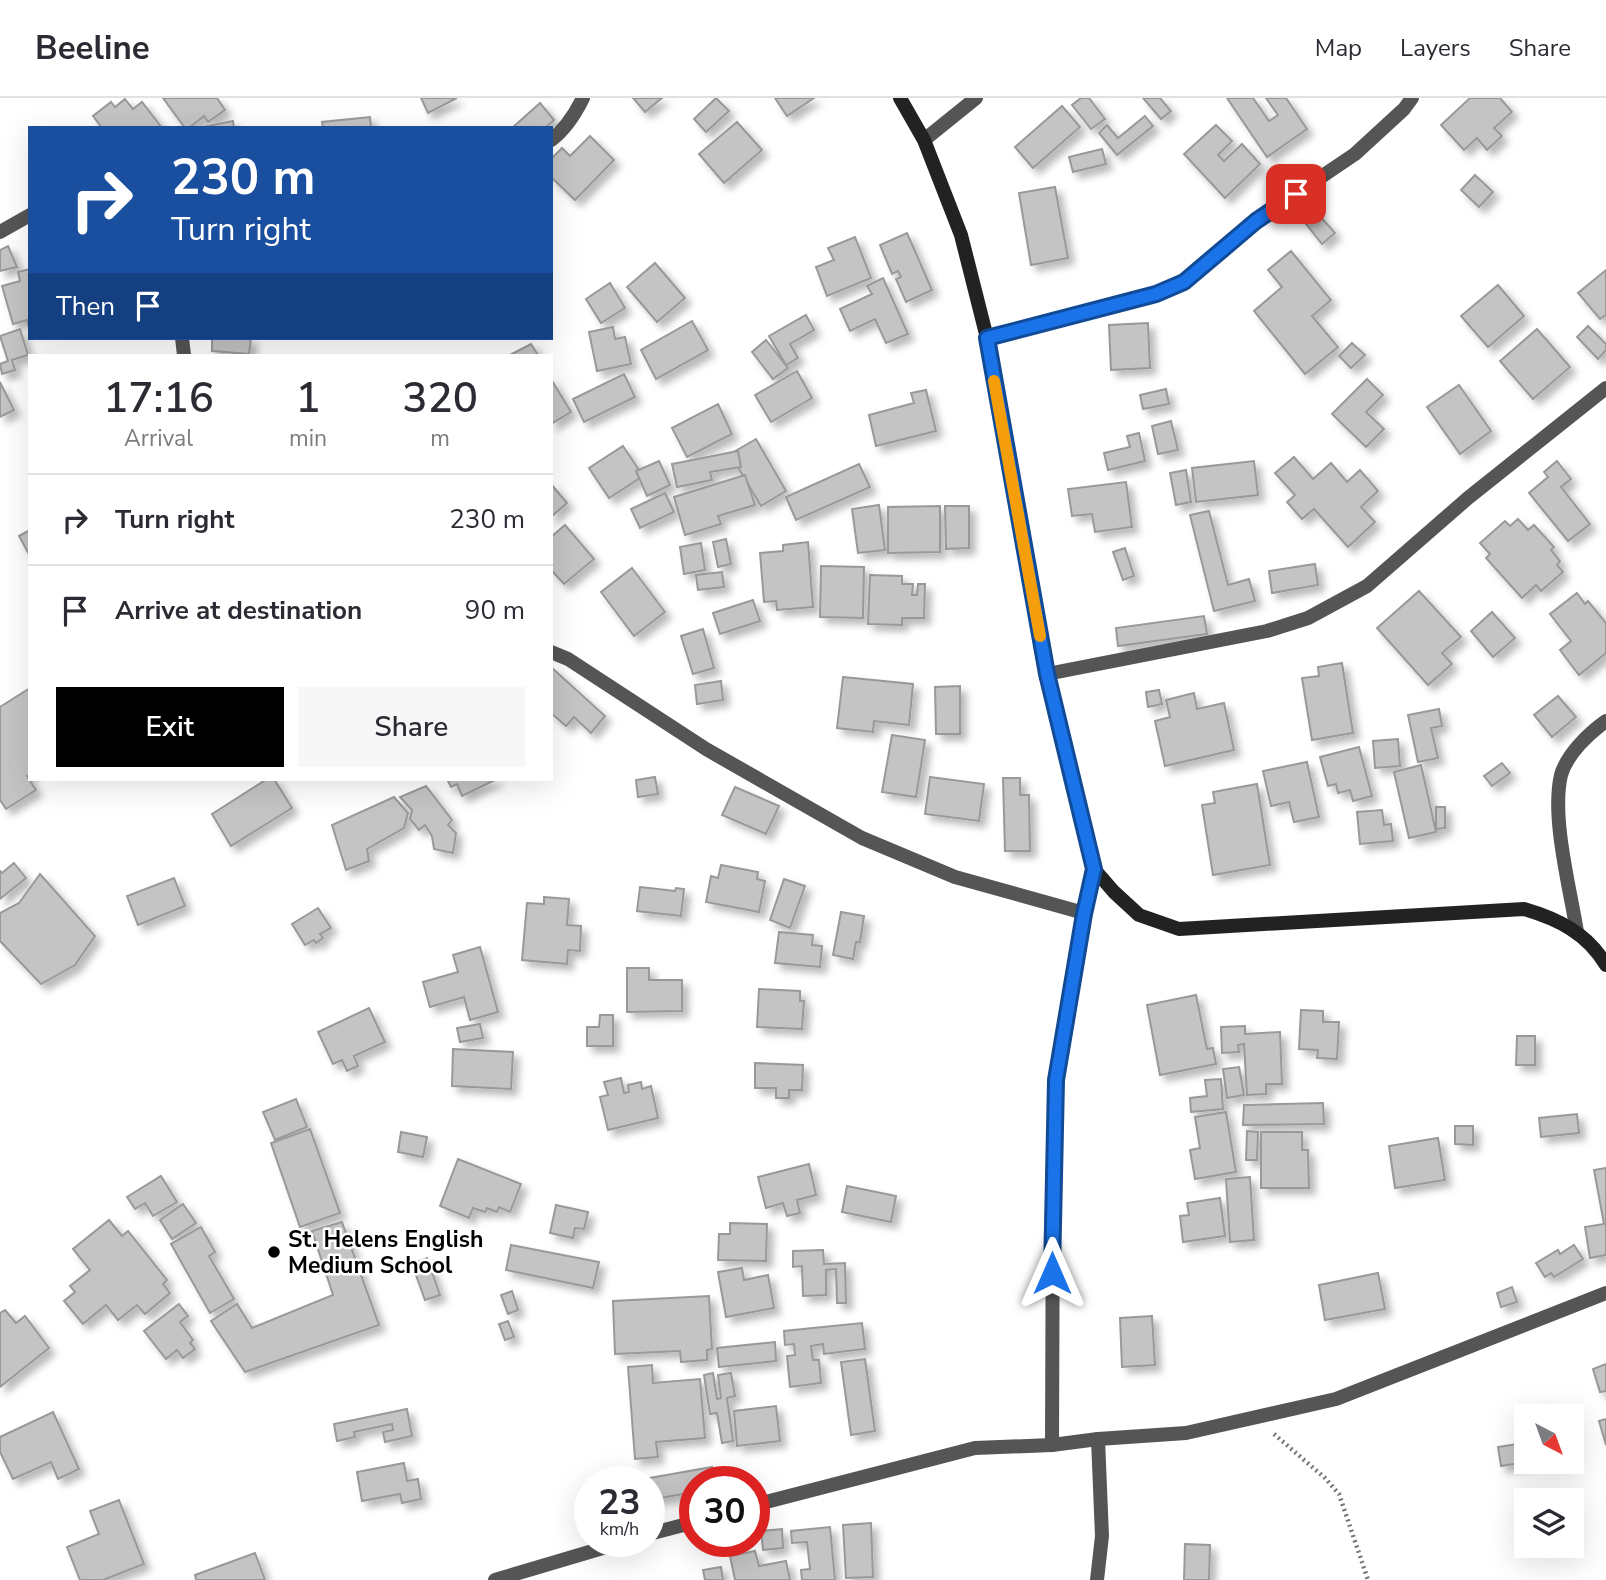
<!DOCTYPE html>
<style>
body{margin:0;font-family:"Nunito Sans",sans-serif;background:#f7f7f7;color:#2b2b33;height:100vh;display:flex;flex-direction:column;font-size:26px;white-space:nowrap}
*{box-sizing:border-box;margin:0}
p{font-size:23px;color:#7c7c81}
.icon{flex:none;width:38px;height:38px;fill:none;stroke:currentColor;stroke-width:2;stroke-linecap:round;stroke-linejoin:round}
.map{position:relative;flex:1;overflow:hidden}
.details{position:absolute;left:28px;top:256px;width:525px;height:427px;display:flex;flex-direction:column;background:#fff;border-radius:0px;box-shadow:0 7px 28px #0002}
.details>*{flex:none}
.banner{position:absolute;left:28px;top:28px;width:525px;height:214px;border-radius:0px;box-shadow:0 7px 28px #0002;background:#1a4fa0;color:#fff;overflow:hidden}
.needle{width:46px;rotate:139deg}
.tools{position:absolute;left:1514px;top:1306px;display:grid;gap:14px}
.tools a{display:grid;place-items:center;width:70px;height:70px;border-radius:0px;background:#fff;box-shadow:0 7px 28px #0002;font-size:35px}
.speed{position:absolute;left:574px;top:1368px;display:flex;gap:14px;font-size:35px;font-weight:700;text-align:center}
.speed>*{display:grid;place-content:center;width:91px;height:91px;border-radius:50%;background:#fff;box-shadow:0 7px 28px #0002;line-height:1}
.speed small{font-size:18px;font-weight:400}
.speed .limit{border:10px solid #d22;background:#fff;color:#111}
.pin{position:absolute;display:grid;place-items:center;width:60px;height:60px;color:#fff;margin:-30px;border-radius:14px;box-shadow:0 4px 10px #0006}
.me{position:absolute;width:77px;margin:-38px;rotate:0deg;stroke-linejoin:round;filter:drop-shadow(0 0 5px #0008)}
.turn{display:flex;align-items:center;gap:24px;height:147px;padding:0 28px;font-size:32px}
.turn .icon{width:91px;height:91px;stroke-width:2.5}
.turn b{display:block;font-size:49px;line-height:60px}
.then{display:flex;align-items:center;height:66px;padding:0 28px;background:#0003;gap:14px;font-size:26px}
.eta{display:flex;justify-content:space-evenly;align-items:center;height:119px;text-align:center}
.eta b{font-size:42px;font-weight:600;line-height:49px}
.cta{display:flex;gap:14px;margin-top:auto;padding:14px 28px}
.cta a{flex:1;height:80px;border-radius:0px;background:#000;color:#fff;font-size:28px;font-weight:600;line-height:80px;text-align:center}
.cta a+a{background:#f7f7f7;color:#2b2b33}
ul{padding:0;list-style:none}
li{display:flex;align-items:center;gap:21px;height:91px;padding:0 28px;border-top:2px solid #e1e1e2}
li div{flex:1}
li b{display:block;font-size:26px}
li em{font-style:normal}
header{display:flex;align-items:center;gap:42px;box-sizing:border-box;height:98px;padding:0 35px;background:#fff;border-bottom:2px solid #e1e1e2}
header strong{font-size:33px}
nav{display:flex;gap:38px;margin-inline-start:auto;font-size:24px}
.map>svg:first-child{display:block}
</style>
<header>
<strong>Beeline</strong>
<nav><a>Map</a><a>Layers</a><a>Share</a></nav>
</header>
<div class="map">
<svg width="1606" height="1482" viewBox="0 0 1606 1482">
<defs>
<filter id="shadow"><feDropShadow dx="6" dy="6" stdDeviation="3.5" flood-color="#0004"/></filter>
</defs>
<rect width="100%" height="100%" fill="#fff"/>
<!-- building -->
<g fill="#c4c4c4" stroke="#999" stroke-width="2" filter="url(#shadow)">
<polygon points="163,0 217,0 225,12 208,24 204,18 189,30 185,30"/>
<polygon points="421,0 457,0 428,15"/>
<polygon points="633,0 662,0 645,14"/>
<polygon points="716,0 729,13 706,34 694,21"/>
<polygon points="775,0 814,0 787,18"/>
<polygon points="1081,0 1089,0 1105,21 1091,31 1072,7"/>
<polygon points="1143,0 1160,0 1171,13 1161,21"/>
<polygon points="1227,0 1253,0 1269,23 1278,17 1266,0 1286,0 1307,31 1267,59"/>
<polygon points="1470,0 1500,0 1512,14 1494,30 1502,38 1487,52 1477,40 1464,52 1441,27"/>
<polygon points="125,1 133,11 142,4 162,30 102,30 93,18 111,4 115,9"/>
<polygon points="540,5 554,22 545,30 512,30"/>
<polygon points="1062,8 1080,29 1033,70 1015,49"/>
<polygon points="1145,18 1153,28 1117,57 1099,35 1107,27 1118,40"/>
<polygon points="370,19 371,30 323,30 322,24"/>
<polygon points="233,23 234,30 198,30"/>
<polygon points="737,24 762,52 724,85 699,56"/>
<polygon points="1216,27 1232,43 1218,57 1224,63 1242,46 1260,66 1225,100 1184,56"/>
<polygon points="590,38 614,62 575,102 551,79 551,61 562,50 570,58"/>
<polygon points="1102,51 1106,66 1073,74 1069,59"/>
<polygon points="1475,77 1493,94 1479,109 1461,92"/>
<polygon points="1055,89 1068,160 1031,167 1019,95"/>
<polygon points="1318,116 1335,135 1322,146 1306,126"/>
<polygon points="907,135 932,192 906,204 896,181 901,179 898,173 892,176 880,147"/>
<polygon points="855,139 871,180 827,198 816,169 834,162 828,150"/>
<polygon points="8,148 17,169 0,173 0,152"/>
<polygon points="1291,153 1331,202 1312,218 1338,249 1305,276 1254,213 1282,189 1268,172"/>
<polygon points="655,165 685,200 657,224 627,189"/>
<polygon points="30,171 30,234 27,222 13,226 2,188 20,183 18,174"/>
<polygon points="1606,172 1606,217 1600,221 1578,195"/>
<polygon points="883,180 908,236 886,245 875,221 850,233 840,211 872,196 867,188"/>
<polygon points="610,185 625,210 601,225 586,201"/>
<polygon points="1498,187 1524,218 1488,249 1461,218"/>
<polygon points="806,217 814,232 790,246 798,260 786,267 769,238"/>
<polygon points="692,223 708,252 656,281 641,252"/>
<polygon points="1148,225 1150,270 1111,272 1109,227"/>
<polygon points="1588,228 1606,246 1606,252 1598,261 1577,239"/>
<polygon points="613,229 615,241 625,239 631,266 597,273 589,234"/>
<polygon points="20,231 28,257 12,262 15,272 2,276 0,266 8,263 0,238"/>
<polygon points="1537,231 1570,269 1533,301 1500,263"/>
<polygon points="212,240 251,240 249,256 212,253"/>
<polygon points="766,242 788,270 773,281 752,254"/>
<polygon points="1352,245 1365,257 1351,270 1339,258"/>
<polygon points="531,246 538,257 510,257"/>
<polygon points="797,273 812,300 771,324 755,297"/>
<polygon points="624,276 635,299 584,324 573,301"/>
<polygon points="551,281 571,314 551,326"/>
<polygon points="1367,281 1383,297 1366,314 1384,331 1366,349 1332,316"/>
<polygon points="0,284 14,312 0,319"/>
<polygon points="1459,287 1491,333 1460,356 1427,309"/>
<polygon points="1166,291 1169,306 1143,311 1140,297"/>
<polygon points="926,292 936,333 876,348 869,317 914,305 911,295"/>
<polygon points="718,306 732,336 687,359 672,330"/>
<polygon points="1171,323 1178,352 1158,356 1152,328"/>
<polygon points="1139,335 1145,363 1108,372 1104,355 1130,349 1127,338"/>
<polygon points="756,341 786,393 761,408 730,356"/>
<polygon points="623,348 643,378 609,400 589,370"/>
<polygon points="738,353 741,369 710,374 712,382 677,389 672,366"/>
<polygon points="1294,359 1313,381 1331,365 1347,384 1360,372 1378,393 1361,409 1375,424 1348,449 1314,411 1302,421 1287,404 1295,397 1275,375"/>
<polygon points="659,363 670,387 647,398 636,373"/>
<polygon points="1254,363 1258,397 1196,404 1192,370"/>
<polygon points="1557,363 1571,381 1561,389 1590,426 1568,443 1529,395 1548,379 1544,374"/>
<polygon points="859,366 870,389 796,422 786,399"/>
<polygon points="1186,372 1191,404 1176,407 1170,375"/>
<polygon points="745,377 755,407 718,418 721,426 685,437 674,399"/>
<polygon points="1126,384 1132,429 1095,434 1092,416 1072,418 1068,391"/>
<polygon points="551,386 567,405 551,419"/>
<polygon points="665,395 674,414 640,430 631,411"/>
<polygon points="879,407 885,452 858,455 852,411"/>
<polygon points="940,408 940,454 888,455 888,409"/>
<polygon points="945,408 969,408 969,450 946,451"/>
<polygon points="1209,413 1228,487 1249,481 1255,503 1214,513 1190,417"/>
<polygon points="1518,421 1528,432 1534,427 1554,449 1551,452 1560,463 1557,467 1563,474 1541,493 1536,487 1522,500 1486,460 1490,456 1480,445 1505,423 1510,428"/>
<polygon points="565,427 594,461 564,486 551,472 551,439"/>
<polygon points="30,432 30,458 19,438"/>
<polygon points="726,441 731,466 718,469 713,444"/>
<polygon points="808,444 813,509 777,512 776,503 764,504 760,455 783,453 783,447"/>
<polygon points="701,445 705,472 684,476 680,449"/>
<polygon points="1125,450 1134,478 1123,482 1113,454"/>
<polygon points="1315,466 1318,487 1272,495 1269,473"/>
<polygon points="821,468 864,469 863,520 820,519"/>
<polygon points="632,470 665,514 634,538 601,494"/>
<polygon points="722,474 724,489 698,492 696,477"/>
<polygon points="870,477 902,478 902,486 913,486 912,497 917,497 918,486 925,486 924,520 902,520 902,527 868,526"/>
<polygon points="1419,493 1461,539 1442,555 1452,566 1428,587 1377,530"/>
<polygon points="1577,495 1585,506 1588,503 1606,525 1606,555 1579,577 1560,552 1571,543 1550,516"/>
<polygon points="753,502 760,523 720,536 713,515"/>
<polygon points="1492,514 1515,540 1493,559 1471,533"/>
<polygon points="1204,518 1207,536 1118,548 1116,530"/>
<polygon points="703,531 714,570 693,576 681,538"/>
<polygon points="1342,565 1353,635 1312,642 1302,580 1319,578 1318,569"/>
<polygon points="551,569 605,618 591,635 574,619 566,628 551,615"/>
<polygon points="843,579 913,586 909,627 874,623 873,634 837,630"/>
<polygon points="721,583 723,602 697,606 695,587"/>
<polygon points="960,588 960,636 936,636 935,589"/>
<polygon points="30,590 30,677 27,678 36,692 6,711 0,702 0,609"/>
<polygon points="1159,592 1162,606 1148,609 1146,594"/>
<polygon points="1194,595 1197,611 1224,605 1234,652 1165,668 1155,623 1170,619 1166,602"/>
<polygon points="1558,598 1576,619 1552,639 1534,617"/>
<polygon points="1439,611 1442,628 1431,630 1438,660 1418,664 1408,617"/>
<polygon points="892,637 925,642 916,699 882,694"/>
<polygon points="1398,641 1400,668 1375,670 1373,643"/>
<polygon points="1359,649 1372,698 1353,703 1350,692 1338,695 1336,686 1328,688 1320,659"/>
<polygon points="1307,664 1319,719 1294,724 1289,704 1271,708 1263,673"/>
<polygon points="1502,665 1510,675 1492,688 1484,678"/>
<polygon points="1421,667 1436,734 1409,740 1394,674"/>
<polygon points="655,679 658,696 638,699 636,682"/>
<polygon points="930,679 984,686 979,723 925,716"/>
<polygon points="1003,680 1020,680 1020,697 1029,697 1030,753 1005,753"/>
<polygon points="267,681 274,681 292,710 231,748 212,716"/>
<polygon points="447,681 497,681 462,698 457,686 451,689"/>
<polygon points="1257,686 1270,767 1213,777 1202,707 1215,705 1213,694"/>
<polygon points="426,688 452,722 448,727 456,735 453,755 434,751 432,738 425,727 419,732 410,721 412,712 400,699"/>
<polygon points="735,689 779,708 766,736 722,717"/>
<polygon points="394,699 408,715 404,730 367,751 369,763 346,772 332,727"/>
<polygon points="1436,709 1445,709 1445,730 1436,731"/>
<polygon points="1382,712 1384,727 1391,726 1393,743 1360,746 1357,714"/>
<polygon points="14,765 26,780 0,801 0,773 2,775"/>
<polygon points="721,767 758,774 757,781 765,783 759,814 706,804 711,778 718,780"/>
<polygon points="40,776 95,838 75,867 41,886 0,843 0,815 19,805"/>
<polygon points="174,780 185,808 138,827 127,798"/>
<polygon points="784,781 805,788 790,830 770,822"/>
<polygon points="640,789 675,793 676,790 684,791 681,818 637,813"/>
<polygon points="544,799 569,801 567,827 581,828 580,853 568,852 567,866 522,862 527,805 544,806"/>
<polygon points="318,810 331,830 320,836 323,840 316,845 314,842 305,847 292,826"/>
<polygon points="841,814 864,818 860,844 856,844 853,861 833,857"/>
<polygon points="779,834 813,837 812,847 822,848 820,869 775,865"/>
<polygon points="480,849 498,914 470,922 464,899 430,909 423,884 458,874 453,857"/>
<polygon points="627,870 649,870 649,882 682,882 682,913 627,914"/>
<polygon points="759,891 800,893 800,903 804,903 802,931 757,929"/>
<polygon points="1196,897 1207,951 1213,950 1216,966 1160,977 1147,907"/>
<polygon points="369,910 385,944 354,958 358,968 347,973 342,962 333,966 318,934"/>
<polygon points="1301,912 1323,913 1323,924 1339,924 1337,961 1317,960 1318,952 1299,951"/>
<polygon points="600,917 613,917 613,948 587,948 587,929 599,929"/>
<polygon points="480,926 483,940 460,944 457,930"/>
<polygon points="1245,928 1245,936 1280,934 1282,986 1266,986 1266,996 1247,997 1244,946 1238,947 1239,954 1222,955 1221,929"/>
<polygon points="1517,938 1535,938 1535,967 1516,967"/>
<polygon points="453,951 513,954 511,991 452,988"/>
<polygon points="755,965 803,967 802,992 789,992 789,1000 776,1000 776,990 755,990"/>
<polygon points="1239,969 1244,997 1227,1000 1223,971"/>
<polygon points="621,980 624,995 629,994 628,987 641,984 642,991 651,988 658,1020 608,1032 600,999 608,997 604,984"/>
<polygon points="1221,981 1223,1011 1191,1014 1190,1000 1207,998 1205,982"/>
<polygon points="296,1001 307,1029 275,1042 263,1014"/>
<polygon points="1323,1005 1324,1026 1243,1027 1244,1007"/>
<polygon points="1226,1014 1236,1074 1195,1081 1190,1052 1200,1050 1195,1019"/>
<polygon points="1577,1016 1579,1035 1541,1039 1539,1020"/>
<polygon points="1455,1028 1473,1028 1473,1047 1455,1046"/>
<polygon points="310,1031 340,1115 300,1129 271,1045"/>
<polygon points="1247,1033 1258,1034 1257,1062 1246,1062"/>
<polygon points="401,1034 427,1039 423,1059 398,1054"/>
<polygon points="1261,1034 1302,1034 1302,1052 1308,1052 1309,1090 1261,1090"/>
<polygon points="1438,1040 1445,1082 1395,1090 1389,1048"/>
<polygon points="458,1061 521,1086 510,1114 499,1109 497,1114 487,1110 485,1114 473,1110 469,1120 440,1108"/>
<polygon points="809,1066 816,1097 797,1102 800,1115 787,1118 783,1105 766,1110 758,1079"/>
<polygon points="1606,1070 1606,1157 1590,1160 1585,1129 1604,1126 1594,1072"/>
<polygon points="161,1078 177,1104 153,1118 145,1105 135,1111 127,1099"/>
<polygon points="1250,1079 1254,1142 1230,1144 1226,1081"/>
<polygon points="847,1088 896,1098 891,1124 842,1114"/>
<polygon points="1220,1100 1225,1138 1183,1144 1180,1118 1189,1117 1187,1105"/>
<polygon points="183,1106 196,1125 172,1141 160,1122"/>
<polygon points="556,1107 588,1114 584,1131 575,1130 573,1140 550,1135"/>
<polygon points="109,1122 122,1138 128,1133 167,1182 163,1186 170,1195 145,1216 137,1207 118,1222 106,1207 83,1226 64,1203 75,1194 70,1188 90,1172 73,1151"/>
<polygon points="342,1124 379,1227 245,1274 211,1223 237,1206 252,1230 333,1197 312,1133"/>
<polygon points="730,1125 767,1126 766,1163 718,1162 719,1136 730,1136"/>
<polygon points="201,1129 215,1154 209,1158 234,1201 210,1215 171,1146"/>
<polygon points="511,1147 599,1164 593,1190 506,1172"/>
<polygon points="1574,1147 1583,1161 1554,1179 1551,1175 1545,1179 1536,1165 1558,1152 1560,1156"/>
<polygon points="823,1152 824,1166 845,1165 846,1205 837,1205 836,1171 826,1172 826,1197 803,1198 802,1168 793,1169 793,1153"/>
<polygon points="427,1160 440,1197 425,1202 412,1166"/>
<polygon points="742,1170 744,1182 768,1177 774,1210 726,1219 718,1174"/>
<polygon points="1378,1175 1385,1211 1325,1222 1319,1187"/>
<polygon points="1512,1189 1517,1204 1501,1209 1497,1195"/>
<polygon points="512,1193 518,1212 508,1216 501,1197"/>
<polygon points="709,1198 712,1251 707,1252 707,1262 681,1264 680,1253 615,1256 613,1203"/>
<polygon points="179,1206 188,1218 180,1224 193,1242 190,1245 195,1251 183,1260 177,1252 166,1261 144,1233"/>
<polygon points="5,1212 16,1225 25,1218 49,1250 0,1289 0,1215"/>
<polygon points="1152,1218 1155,1267 1122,1269 1120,1220"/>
<polygon points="508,1223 514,1239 505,1242 499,1226"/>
<polygon points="862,1225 865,1251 824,1256 823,1246 811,1248 813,1262 819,1262 821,1285 790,1289 787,1258 795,1257 794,1246 785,1247 784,1233"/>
<polygon points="775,1244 776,1263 719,1269 717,1250"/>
<polygon points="865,1261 875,1333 851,1337 841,1264"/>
<polygon points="1606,1266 1606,1293 1600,1294 1593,1271"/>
<polygon points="652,1267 653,1285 700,1281 705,1340 656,1344 658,1359 635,1361 628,1269"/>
<polygon points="713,1275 717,1301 721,1300 718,1277 731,1275 735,1298 727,1300 733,1343 722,1345 717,1315 710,1316 704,1277"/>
<polygon points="776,1308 780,1343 737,1348 734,1313"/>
<polygon points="407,1311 412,1338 385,1344 383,1334 393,1332 392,1326 354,1334 355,1339 337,1343 334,1326"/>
<polygon points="53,1314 79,1371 58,1381 51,1364 13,1381 0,1354 0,1339"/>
<polygon points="1606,1321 1606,1347 1599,1323"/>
<polygon points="1524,1345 1526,1364 1501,1368 1498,1349"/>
<polygon points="404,1365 407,1383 418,1381 421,1401 402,1405 400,1396 362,1403 357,1374"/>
<polygon points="712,1369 714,1384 695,1384 695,1394 649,1402 649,1384 627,1384"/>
<polygon points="119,1402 144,1466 103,1482 80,1482 67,1449 99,1436 90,1413"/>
<polygon points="871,1425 873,1479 846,1480 843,1427"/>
<polygon points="830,1429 835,1482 802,1482 801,1472 810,1471 807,1444 792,1445 791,1433"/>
<polygon points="782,1431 783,1450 763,1452 761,1433"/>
<polygon points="1185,1446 1210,1447 1209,1482 1184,1482"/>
<polygon points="755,1453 759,1468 786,1463 790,1482 735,1482 730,1458"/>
<polygon points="255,1455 265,1482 196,1482 195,1477"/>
<polygon points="721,1469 723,1482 705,1482 703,1472"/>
</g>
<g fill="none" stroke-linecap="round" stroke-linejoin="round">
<!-- path -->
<polyline stroke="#777" stroke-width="4.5" stroke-dasharray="2 3.5" stroke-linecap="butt" points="1274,1336 1325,1380 1339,1396 1368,1482"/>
<!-- minor -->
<g stroke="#555" stroke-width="14">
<path d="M 551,42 C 566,31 575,16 583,0"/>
<polyline points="924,42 976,0"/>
<polyline points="0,134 30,117"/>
<polyline points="182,240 184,257"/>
<polyline points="987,240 1155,196 1183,184 1256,123 1355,56 1404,11 1412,0"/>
<polyline points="551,554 568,561 706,651 862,740 955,779 1084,815"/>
<polyline points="1047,576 1267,533 1308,520 1367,488 1468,400 1606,290"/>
<path d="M 1577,834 C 1570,790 1551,719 1561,677 C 1567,656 1589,635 1606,623"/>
<polyline points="1052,1347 1053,1067 1056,982 1084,815 1094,771"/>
<polyline points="754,1407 975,1350 1052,1347 1098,1341 1186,1335 1336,1301 1606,1195"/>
<polyline points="649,1436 695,1424"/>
<polyline points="495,1482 623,1444"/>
<polyline points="1097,1482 1102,1438 1098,1341"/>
</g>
<!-- secondary -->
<path stroke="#222" stroke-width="14" d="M 900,0 L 924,42 L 961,137 L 987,240 L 1047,576 L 1094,771 L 1114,794 L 1139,817 L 1179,831 L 1524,811 C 1558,821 1587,835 1606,867"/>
</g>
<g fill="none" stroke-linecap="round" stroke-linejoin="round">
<!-- route casing -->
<g stroke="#114b97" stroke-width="18">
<polyline id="route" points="1052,1175 1056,982 1084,816 1094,771 1047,576 987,240 1156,196 1184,184 1256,123 1296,96"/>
</g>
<!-- route -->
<use href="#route" stroke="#1a73e8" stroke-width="12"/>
<!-- slow -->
<polyline stroke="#f59e0b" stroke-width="12" points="994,283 1040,538"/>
</g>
<!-- markers -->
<circle fill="#000" stroke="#fff" stroke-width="2.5" cx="274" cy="1154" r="7"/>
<g text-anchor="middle" stroke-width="5" stroke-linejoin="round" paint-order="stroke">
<!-- poi labels -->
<g font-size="23" font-weight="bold" fill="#000" stroke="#fff" text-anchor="start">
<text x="288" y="1149">St. Helens English<tspan x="288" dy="26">Medium School</tspan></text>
</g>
</g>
</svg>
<div class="tools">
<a><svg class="needle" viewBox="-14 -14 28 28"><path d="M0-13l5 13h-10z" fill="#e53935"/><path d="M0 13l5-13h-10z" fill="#7c7c81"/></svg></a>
<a><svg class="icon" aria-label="layers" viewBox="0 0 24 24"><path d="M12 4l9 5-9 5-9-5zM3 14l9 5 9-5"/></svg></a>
</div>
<div class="speed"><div>23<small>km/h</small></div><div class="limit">30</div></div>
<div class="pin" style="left:1296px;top:96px;background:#d93025"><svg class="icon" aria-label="arrive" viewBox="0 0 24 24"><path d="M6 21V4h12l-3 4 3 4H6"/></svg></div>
<svg class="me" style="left:1052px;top:1175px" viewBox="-20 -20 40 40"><path d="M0-17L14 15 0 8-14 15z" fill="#1a73e8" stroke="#fff" stroke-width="4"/></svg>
<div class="banner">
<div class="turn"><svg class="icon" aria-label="right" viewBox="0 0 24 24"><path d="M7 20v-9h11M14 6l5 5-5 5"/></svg><div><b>230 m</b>Turn right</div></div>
<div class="then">Then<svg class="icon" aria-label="arrive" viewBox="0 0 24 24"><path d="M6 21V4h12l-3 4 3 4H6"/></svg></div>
</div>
<section class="details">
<div class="eta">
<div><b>17:16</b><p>Arrival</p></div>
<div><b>1</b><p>min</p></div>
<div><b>320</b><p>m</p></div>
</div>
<ul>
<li><svg class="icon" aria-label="right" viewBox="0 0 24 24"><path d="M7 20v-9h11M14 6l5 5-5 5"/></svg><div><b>Turn right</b></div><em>230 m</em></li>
<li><svg class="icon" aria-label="arrive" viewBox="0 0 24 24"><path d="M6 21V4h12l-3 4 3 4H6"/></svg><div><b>Arrive at destination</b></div><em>90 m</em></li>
</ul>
<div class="cta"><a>Exit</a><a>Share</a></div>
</section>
</div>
